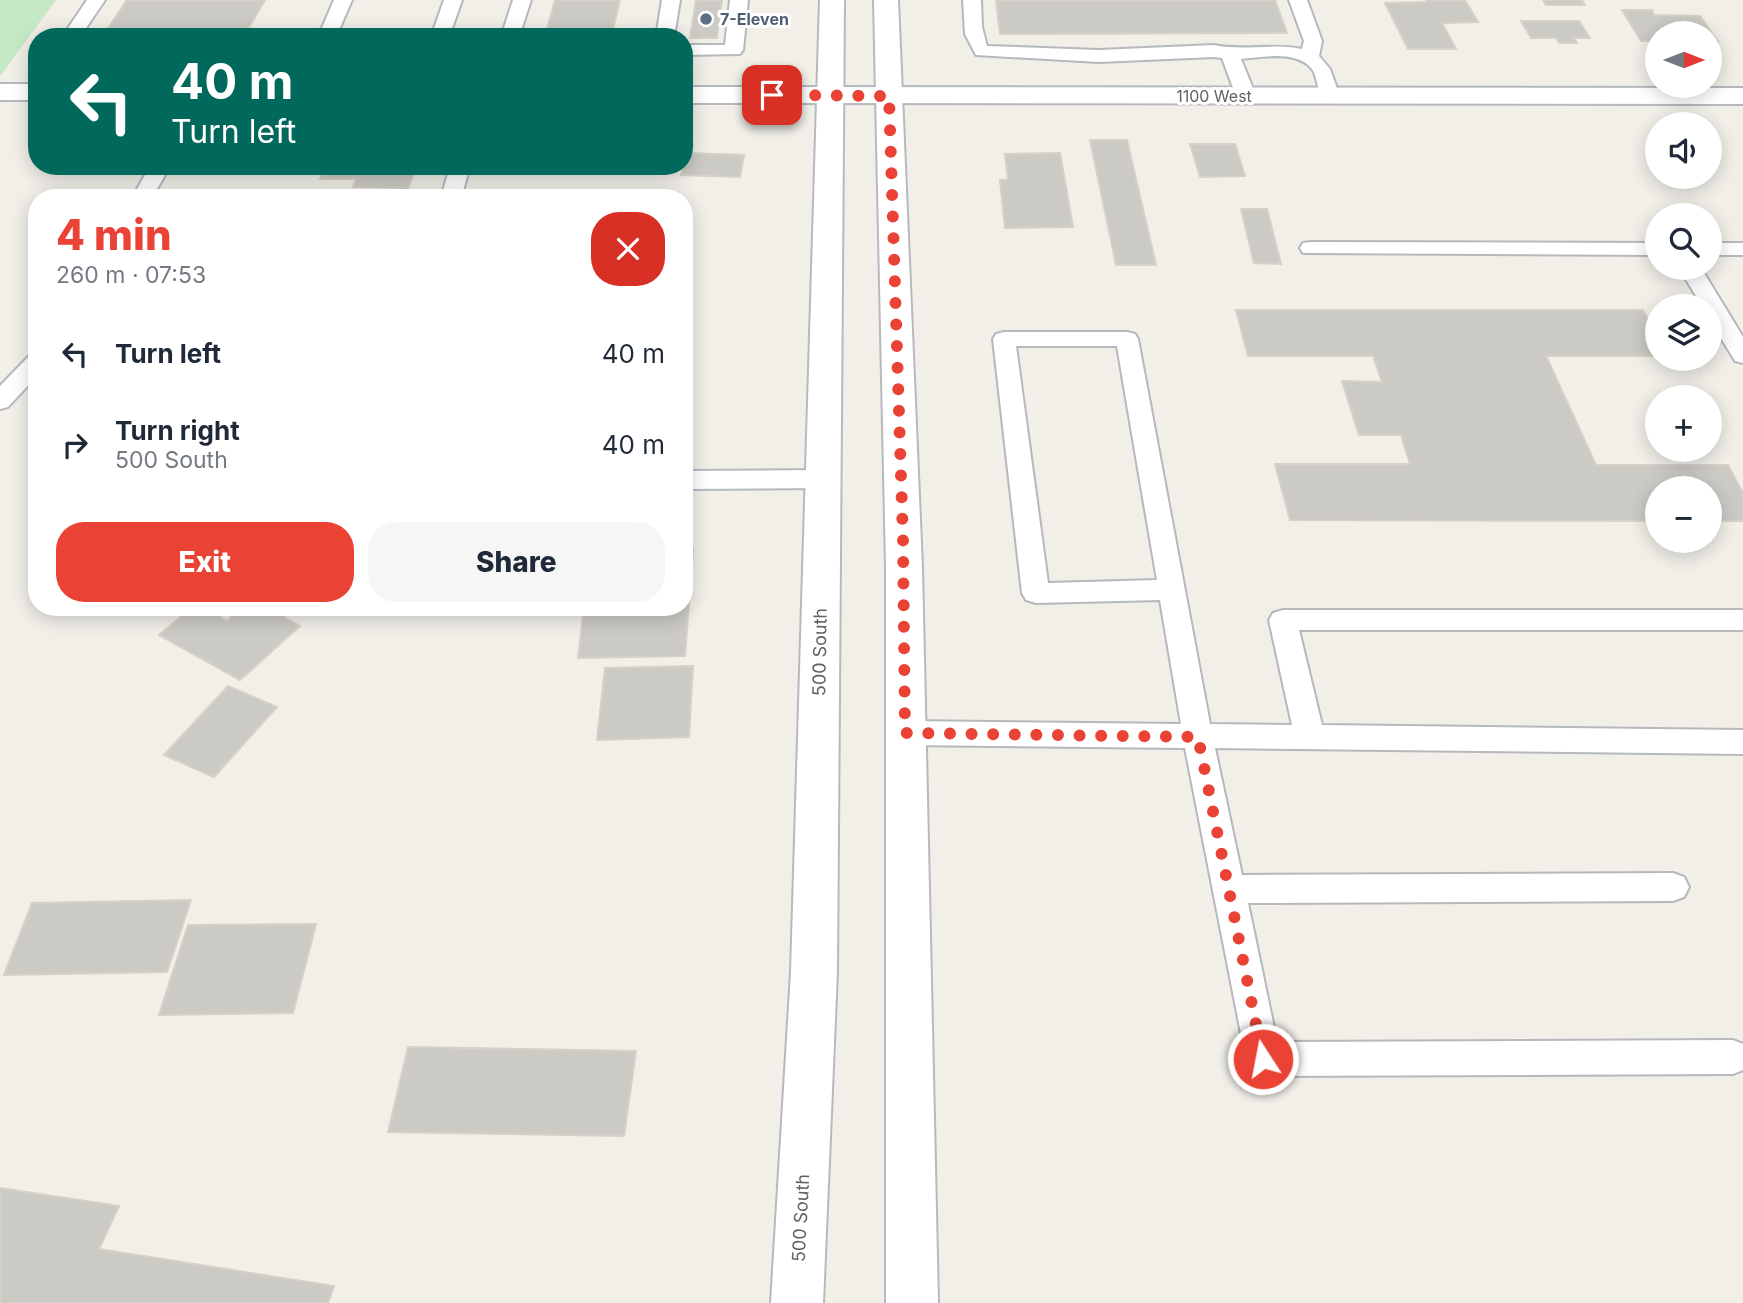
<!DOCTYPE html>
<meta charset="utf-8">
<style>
body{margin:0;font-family:Inter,sans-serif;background:#f6f6f7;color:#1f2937;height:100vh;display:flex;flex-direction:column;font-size:26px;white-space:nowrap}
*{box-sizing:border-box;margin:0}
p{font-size:23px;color:#747a83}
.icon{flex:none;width:38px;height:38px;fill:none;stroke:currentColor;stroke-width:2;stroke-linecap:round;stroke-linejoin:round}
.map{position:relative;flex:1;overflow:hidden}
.drawer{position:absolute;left:28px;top:189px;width:665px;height:427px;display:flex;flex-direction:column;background:#fff;border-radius:28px;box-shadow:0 4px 18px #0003}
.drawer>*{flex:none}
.banner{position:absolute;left:28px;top:28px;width:665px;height:147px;border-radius:28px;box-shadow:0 4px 18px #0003;background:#00695c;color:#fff;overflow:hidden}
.needle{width:46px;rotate:90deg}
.buttons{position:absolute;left:1645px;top:21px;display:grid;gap:14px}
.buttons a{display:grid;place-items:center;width:77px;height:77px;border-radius:50%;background:#fff;box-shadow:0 4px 18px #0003;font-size:35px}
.pin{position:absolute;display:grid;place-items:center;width:60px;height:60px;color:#fff;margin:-30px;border-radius:14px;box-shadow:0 4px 10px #0006}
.me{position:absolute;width:77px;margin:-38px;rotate:349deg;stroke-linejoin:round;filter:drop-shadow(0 0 5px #0008)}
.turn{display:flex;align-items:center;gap:24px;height:147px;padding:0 28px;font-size:32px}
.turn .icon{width:91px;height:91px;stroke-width:2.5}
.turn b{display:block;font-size:49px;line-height:60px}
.round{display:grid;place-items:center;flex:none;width:74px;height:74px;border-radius:28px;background:#f6f6f7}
.head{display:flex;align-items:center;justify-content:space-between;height:119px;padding:0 28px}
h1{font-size:42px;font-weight:800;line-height:52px;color:#ea4335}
.cta{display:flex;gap:14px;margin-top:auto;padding:14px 28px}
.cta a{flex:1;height:80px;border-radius:28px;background:#ea4335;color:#fff;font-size:28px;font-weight:800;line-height:80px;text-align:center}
.cta a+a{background:#f6f6f7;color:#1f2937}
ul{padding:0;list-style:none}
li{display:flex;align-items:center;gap:21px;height:91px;padding:0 28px}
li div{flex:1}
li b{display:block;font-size:26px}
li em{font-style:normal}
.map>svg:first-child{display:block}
</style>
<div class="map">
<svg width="1743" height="1303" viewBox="0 0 1743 1303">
<rect width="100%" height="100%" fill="#f1efe8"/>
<!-- green -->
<polygon fill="#c5e8c5" points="0,0 56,0 0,76"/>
<!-- building -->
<g fill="#cccac5" stroke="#d6d1c6" stroke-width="2">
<polygon points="127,0 265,0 244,36 103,36"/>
<polygon points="555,0 620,0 612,33 546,33"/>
<polygon points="696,0 722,0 717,38 690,38"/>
<polygon points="996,0 1275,0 1287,33 1000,34"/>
<polygon points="1426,0 1465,0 1478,22 1442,23 1456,49 1408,49 1385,3 1427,2"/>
<polygon points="1543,0 1582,0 1585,5 1546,5"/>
<polygon points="1622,10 1652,10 1654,15 1700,16 1718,42 1710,42 1710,33 1657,33 1657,41 1641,41"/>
<polygon points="1521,21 1579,21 1590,38 1574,38 1577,43 1559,43 1556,38 1531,38"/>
<polygon points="1090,140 1127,140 1156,265 1116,265"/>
<polygon points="1190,144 1235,144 1245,176 1200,177"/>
<polygon points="686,153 744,155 740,177 681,175"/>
<polygon points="1060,153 1073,227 1005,228 1000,180 1008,180 1005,154"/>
<polygon points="326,166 417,166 408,188 353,187 356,179 320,179"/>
<polygon points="1241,209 1267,209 1281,264 1254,263"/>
<polygon points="1236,310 1643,310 1657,336 1657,356 1546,356 1596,465 1728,465 1743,493 1743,521 1710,521 1710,488 1657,488 1657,521 1290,520 1275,464 1410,464 1401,435 1359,435 1342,381 1382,382 1373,356 1248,356"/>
<polygon points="684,550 693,550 685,656 578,658 584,607 684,607"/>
<polygon points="192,607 203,607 227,621 242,607 265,607 300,626 240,680 159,635"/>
<polygon points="693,666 689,737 597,740 605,668"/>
<polygon points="228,686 277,707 214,777 164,755"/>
<polygon points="191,900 167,972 4,975 32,903"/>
<polygon points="316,924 293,1013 159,1015 188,925"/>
<polygon points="408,1047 636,1051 624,1136 388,1132"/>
<polygon points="0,1188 119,1206 99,1249 334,1286 328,1303 0,1303"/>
</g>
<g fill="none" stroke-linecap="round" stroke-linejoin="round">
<!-- service casing -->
<g stroke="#b5b8bc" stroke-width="4">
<g id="service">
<polygon points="87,0 105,0 80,37 62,37"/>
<polygon points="334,0 352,0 336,37 318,37"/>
<polygon points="444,0 462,0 449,37 431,37"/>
<polygon points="513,0 531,0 519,37 501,37"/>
<polygon points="662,0 680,0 674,37 656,37"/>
<polygon points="730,0 748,0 743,50 740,54 684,55 684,45 725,45"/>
<path d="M 963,0 L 981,0 L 982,27 L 987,46 L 1099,50 L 1214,45 C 1243,51 1272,43 1302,49 L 1304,41 L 1289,0 L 1307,0 L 1322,41 L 1319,56 L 1330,69 L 1340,97 L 1337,101 L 1323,101 C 1317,91 1318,78 1312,69 C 1297,50 1262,57 1241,59 L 1256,96 L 1246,102 L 1236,96 L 1222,58 L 1214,57 L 1099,62 L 976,55 L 965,34 Z"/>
<polygon points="150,166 170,166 152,198 132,198"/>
<polygon points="450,166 470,166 461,198 441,198"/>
<polygon points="1311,242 1657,243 1657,255 1303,253 1300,248 1303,243"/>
<rect x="1710" y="243" width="33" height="12"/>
<polygon points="1679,268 1701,268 1743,337 1743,363 1735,361 1710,320 1710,306 1702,306"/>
<path d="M 1004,332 L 1127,332 L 1135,334 L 1138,339 L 1210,724 L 1292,725 L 1269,620 L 1273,613 L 1283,610 L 1743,610 L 1743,630 L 1299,630 L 1322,725 L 1743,730 L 1743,754 L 1215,748 L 1242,875 L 1673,873 L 1684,877 L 1689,887 L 1684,897 L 1673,901 L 1248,903 L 1277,1042 L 1733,1040 L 1743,1044 L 1743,1070 L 1733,1074 L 1263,1076 L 1251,1071 L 1246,1059 L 1185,748 L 905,745 L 895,741 L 890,733 L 895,725 L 905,721 L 1181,724 L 1160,600 L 1036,603 L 1026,600 L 1022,593 L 993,339 L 996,334 ZM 1016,346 L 1117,346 L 1157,580 L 1048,583 Z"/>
<polygon points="37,354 37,376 8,407 0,409 0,386 29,356"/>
<polygon points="823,470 832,473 836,479 832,485 823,488 684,489 684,471"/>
</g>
</g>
<!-- tertiary casing -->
<g stroke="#b5b8bc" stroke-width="4">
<g id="tertiary">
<rect x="0" y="84" width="37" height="16"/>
<polygon points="684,87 1743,88 1743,104 684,103"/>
</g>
</g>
<!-- secondary casing -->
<g stroke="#b6babf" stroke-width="4">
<g id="secondary">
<polygon points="820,0 844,0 837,972 823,1303 771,1303 791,972"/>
<polygon points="874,0 898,0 922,567 938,1303 886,1303 886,567"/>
</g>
</g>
<!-- service -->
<use href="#service" fill="#fff" fill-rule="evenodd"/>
<!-- tertiary -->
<use href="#tertiary" fill="#fff" fill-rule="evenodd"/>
<!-- secondary -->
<use href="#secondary" fill="#fff" fill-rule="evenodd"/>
</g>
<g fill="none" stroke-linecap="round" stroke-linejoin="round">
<!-- route -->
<polyline stroke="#ea4335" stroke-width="12" stroke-dasharray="0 21.6" points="772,95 889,96 903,540 905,733 1198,737 1263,1059"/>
</g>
<!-- markers -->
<circle fill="#5c6f8a" stroke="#fff" stroke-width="2.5" cx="706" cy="19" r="7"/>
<g text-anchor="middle" stroke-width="6" stroke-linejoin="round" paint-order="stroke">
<!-- far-service labels -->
<g font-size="16" font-weight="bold" fill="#4e5e75" stroke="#fff" text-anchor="start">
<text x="720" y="25">7-Eleven</text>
</g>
<!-- far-street labels -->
<g font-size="16" fill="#5f6368" stroke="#fff">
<text x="1214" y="102">1100 West</text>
</g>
<!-- street labels -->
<g font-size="18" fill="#5f6368" stroke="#fff">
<text transform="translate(820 652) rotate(-89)" y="6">500 South</text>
<text transform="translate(801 1218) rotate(-87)" y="6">500 South</text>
</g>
</g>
</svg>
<div class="buttons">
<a><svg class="needle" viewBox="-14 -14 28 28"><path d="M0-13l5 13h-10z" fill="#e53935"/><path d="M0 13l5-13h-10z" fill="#747a83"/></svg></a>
<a><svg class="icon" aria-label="sound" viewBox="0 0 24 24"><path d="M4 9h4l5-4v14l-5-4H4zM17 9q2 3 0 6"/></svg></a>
<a><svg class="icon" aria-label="search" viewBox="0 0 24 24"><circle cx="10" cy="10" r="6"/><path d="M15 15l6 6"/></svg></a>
<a><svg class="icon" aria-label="layers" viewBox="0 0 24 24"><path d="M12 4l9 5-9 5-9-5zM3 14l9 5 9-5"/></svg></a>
<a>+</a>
<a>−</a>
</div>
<div class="pin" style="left:772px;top:95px;background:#d93025"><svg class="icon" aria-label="arrive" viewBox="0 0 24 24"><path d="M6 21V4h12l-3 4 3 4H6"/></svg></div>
<svg class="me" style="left:1263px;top:1059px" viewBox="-20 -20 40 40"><circle r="17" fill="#ea4335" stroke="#fff" stroke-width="3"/><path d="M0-11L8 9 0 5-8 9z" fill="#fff"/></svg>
<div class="banner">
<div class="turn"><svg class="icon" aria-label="left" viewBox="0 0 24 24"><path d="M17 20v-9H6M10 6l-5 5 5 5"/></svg><div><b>40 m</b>Turn left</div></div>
</div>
<section class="drawer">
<div class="head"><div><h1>4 min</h1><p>260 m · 07:53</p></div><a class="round" style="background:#d93025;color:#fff"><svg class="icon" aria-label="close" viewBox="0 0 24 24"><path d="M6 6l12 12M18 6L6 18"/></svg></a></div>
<ul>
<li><svg class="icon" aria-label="left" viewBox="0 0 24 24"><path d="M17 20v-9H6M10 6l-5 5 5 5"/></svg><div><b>Turn left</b></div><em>40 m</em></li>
<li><svg class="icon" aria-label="right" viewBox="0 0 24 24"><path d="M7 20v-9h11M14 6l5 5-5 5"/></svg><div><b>Turn right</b><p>500 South</p></div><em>40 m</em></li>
</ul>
<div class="cta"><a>Exit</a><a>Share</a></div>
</section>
</div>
